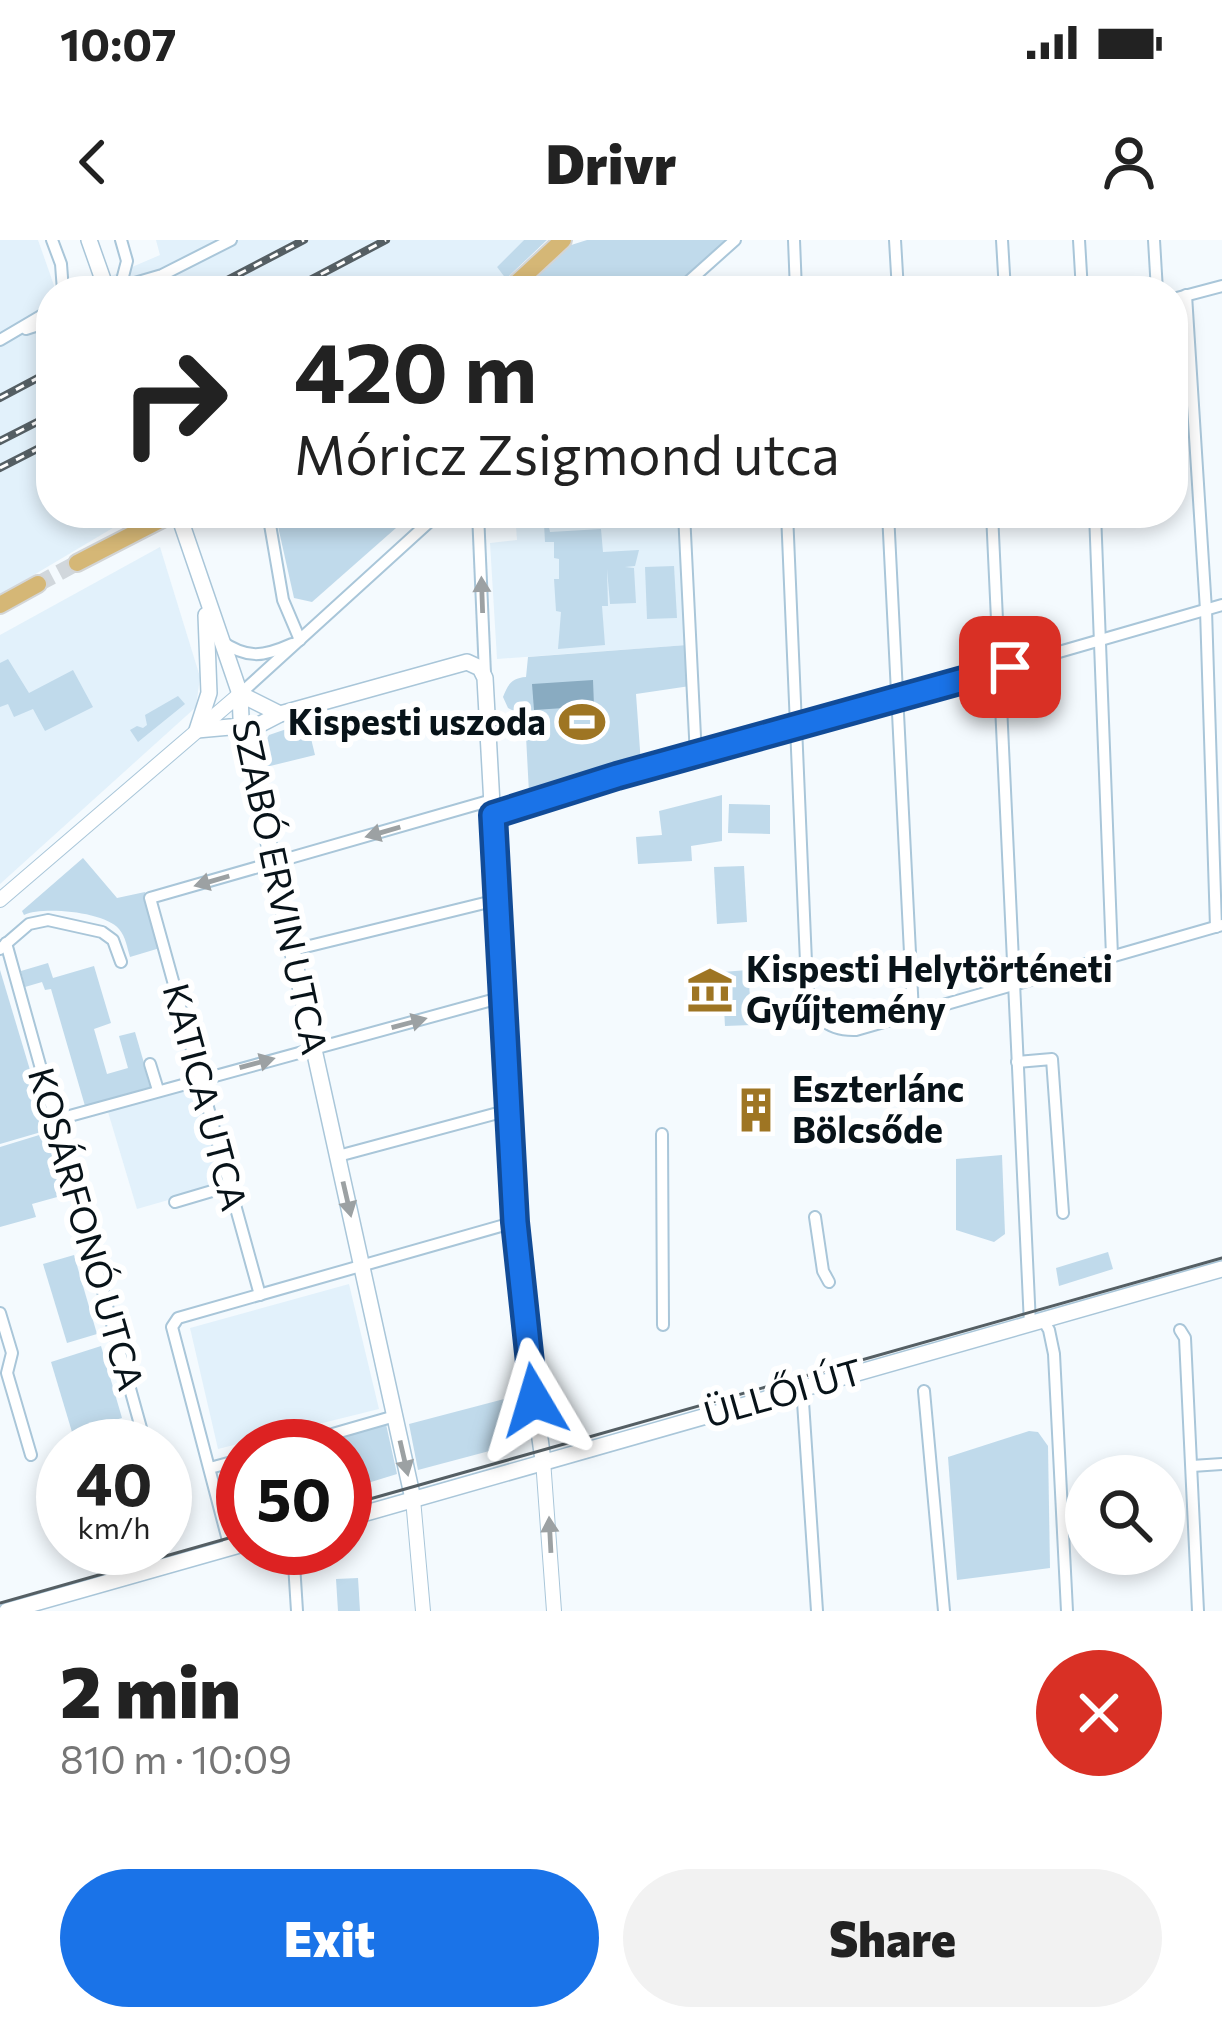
<!DOCTYPE html>
<meta charset="utf-8">
<style>
body{margin:0;font-family:Commissioner,sans-serif;background:#f2f2f2;color:#222;height:100vh;display:flex;flex-direction:column;font-size:45px;white-space:nowrap}
*{box-sizing:border-box;margin:0}
p{font-size:39px;color:#767676}
.icon{flex:none;width:66px;height:66px;fill:none;stroke:currentColor;stroke-width:2;stroke-linecap:round;stroke-linejoin:round}
.map{position:relative;height:1371px;overflow:hidden}
.panel{display:flex;flex-direction:column;background:#fff;flex:1}
.panel>*{flex:none}
.guide{position:absolute;left:36px;top:36px;width:1152px;height:252px;border-radius:48px;box-shadow:0 6px 18px #0003;background:#fff;color:#222;overflow:hidden}
.controls{position:absolute;left:1065px;top:1215px;display:grid;gap:24px}
.controls a{display:grid;place-items:center;width:120px;height:120px;border-radius:50%;background:#fff;box-shadow:0 6px 18px #0003;font-size:60px}
.speed{position:absolute;left:36px;top:1179px;display:flex;gap:24px;font-size:60px;font-weight:700;text-align:center}
.speed>*{display:grid;place-content:center;width:156px;height:156px;border-radius:50%;background:#fff;box-shadow:0 6px 18px #0003;line-height:1}
.speed small{font-size:30px;font-weight:400}
.speed .limit{border:18px solid #d22;background:#fff;color:#111}
.pin{position:absolute;display:grid;place-items:center;width:102px;height:102px;color:#fff;margin:-51px;border-radius:24px;box-shadow:0 6px 18px #0006}
.me{position:absolute;width:132px;margin:-66px;rotate:353deg;stroke-linejoin:round;filter:drop-shadow(0 0 9px #0008)}
.turn{display:flex;align-items:center;gap:42px;height:252px;padding:0 60px;font-size:54px}
.turn .icon{width:156px;height:156px;stroke-width:2.5}
.turn b{display:block;font-size:84px;line-height:102px}
.round{display:grid;place-items:center;flex:none;width:126px;height:126px;border-radius:63px;background:#f2f2f2}
.summary{display:flex;align-items:center;justify-content:space-between;height:204px;padding:0 60px}
h1{font-size:72px;font-weight:800;line-height:90px}
.button{display:flex;gap:24px;margin-top:auto;padding:24px 60px}
.button a{flex:1;height:138px;border-radius:72px;background:#1a73e8;color:#fff;font-size:48px;font-weight:800;line-height:138px;text-align:center}
.button a+a{background:#f2f2f2;color:#222}
.status{display:flex;justify-content:space-between;align-items:center;height:84px;padding:0 60px;background:#fff;direction:ltr}
.status svg{height:33px;fill:currentColor}
header{display:flex;justify-content:space-between;align-items:center;height:156px;padding:0 60px;background:#fff;font-size:54px;font-weight:800}
.map>svg:first-child{display:block}
</style>
<div class="status"><b>10:07</b><svg viewBox="0 0 49 12"><path d="M0 12V9h3v3zM5 12V6h3v6zM10 12V3h3v9zM15 12V0h3v12zM26 1h20v11H26zM47 4h2v5h-2z"/></svg></div>
<header><svg class="icon" aria-label="back" viewBox="0 0 24 24"><path d="M15 5l-7 7 7 7"/></svg>Drivr<svg class="icon" aria-label="person" viewBox="0 0 24 24"><circle cx="12" cy="8" r="4"/><path d="M4 21q1-7 8-7t8 7"/></svg></header>
<div class="map">
<svg width="1222" height="1371" viewBox="0 0 1222 1371">
<rect width="100%" height="100%" fill="#f4fafe"/>
<!-- built -->
<g fill="#e2f1fb">
<polygon points="0,0 38,0 56,51 51,51 51,273 138,273 0,355"/>
<polygon points="156,0 524,0 497,27 506,39 493,51 76,51 160,15"/>
<polygon points="515,273 677,273 687,405 497,419 490,303 517,300"/>
<polygon points="160,307 200,437 196,467 0,644 0,395"/>
<polygon points="195,846 224,944 137,969 108,872"/>
<polygon points="349,1044 379,1169 218,1209 190,1088"/>
</g>
<!-- green -->
<g fill="#c0daeb">
<polygon points="524,0 547,0 506,39 497,27"/>
<polygon points="587,0 732,0 676,51 520,51 568,6"/>
<polygon points="275,273 413,273 312,362 294,358"/>
<polygon points="548,283 550,292 601,289 603,312 639,310 635,326 625,327 634,328 636,363 610,364 607,329 608,366 602,366 605,405 558,409 561,372 556,371 554,339 559,339 559,319 554,318 554,302 545,302 544,284"/>
<polygon points="674,326 677,378 647,379 645,327"/>
<path d="M 687,405 L 690,446 L 636,454 L 641,524 L 529,553 L 525,477 L 508,468 L 503,457 C 508,444 512,438 526,437 L 528,417 Z"/>
<polygon points="8,419 29,453 73,430 93,467 45,491 33,469 14,477 8,464 0,467 0,423"/>
<polygon points="178,456 185,464 138,502 130,490 137,486 143,488 147,485 145,475"/>
<polygon points="307,482 315,515 266,527 262,508 269,495"/>
<polygon points="722,555 722,601 691,606 692,621 638,624 636,597 662,595 659,571"/>
<polygon points="729,564 770,565 770,594 728,593"/>
<path d="M 83,618 L 117,658 L 145,652 L 160,708 L 130,717 C 127,708 126,697 119,689 C 105,672 43,666 24,675 L 22,671 Z"/>
<polygon points="744,626 747,682 717,684 714,627"/>
<polygon points="48,723 53,738 94,726 111,783 94,789 107,834 128,828 119,796 135,792 151,847 85,866 51,749 45,750 42,742 25,747 21,731"/>
<polygon points="0,730 48,890 0,904"/>
<polygon points="748,730 752,785 725,786 722,732"/>
<polygon points="49,892 68,954 32,964 36,977 0,987 0,907"/>
<polygon points="1002,915 1005,994 994,1002 956,990 956,919"/>
<polygon points="1108,1012 1113,1029 1059,1046 1056,1028"/>
<polygon points="74,1015 97,1094 67,1103 43,1024"/>
<polygon points="101,1106 122,1178 72,1192 51,1122"/>
<polygon points="508,1158 516,1204 418,1230 409,1184"/>
<polygon points="386,1184 397,1234 345,1250 345,1206 311,1206"/>
<polygon points="1029,1191 1038,1192 1048,1206 1050,1328 957,1340 948,1217"/>
<polygon points="358,1338 360,1371 338,1371 336,1339"/>
</g>
<!-- water -->
<polygon fill="#89abc1" points="593,440 594,466 534,470 532,444"/>
<g fill="none" stroke-linecap="round" stroke-linejoin="round">
<!-- primary-tunnel -->
<polyline stroke="#d1d7dc" stroke-width="16" stroke-dasharray="16 8" stroke-linecap="butt" points="38,344 77,323"/>
<!-- minor casing -->
<g stroke="#a9c6d9" stroke-width="14">
<g id="minor">
<polyline points="52,0 61,24 63,51"/>
<polyline points="794,0 796,51"/>
<polyline points="895,0 898,51"/>
<polyline points="1002,0 1005,51"/>
<polyline points="1079,0 1082,51"/>
<polyline points="1154,0 1157,51"/>
<polyline points="121,47 162,35 231,0"/>
<polyline points="120,48 127,21 121,0"/>
<polyline points="678,51 735,0"/>
<polyline points="1186,55 1206,370 1216,687"/>
<polyline points="1173,59 1222,46"/>
<polyline points="26,89 51,81"/>
<polyline points="0,100 51,70"/>
<polyline points="268,273 283,360 300,400"/>
<polyline points="478,273 485,434"/>
<polyline points="684,273 696,517"/>
<path d="M 787,273 L 807,746 C 813,775 825,791 856,790 L 1222,685"/>
<polyline points="888,273 913,773"/>
<polyline points="992,273 1030,1084"/>
<polyline points="1095,273 1112,716"/>
<path d="M 221,401 C 247,419 263,417 292,404"/>
<polyline points="240,454 439,273"/>
<polyline points="493,575 1222,365"/>
<polyline points="6,703 146,1206"/>
<polyline points="0,709 29,684 48,680 102,692 113,700 121,722"/>
<polyline points="293,710 497,660"/>
<polyline points="1017,822 1052,819 1063,973"/>
<polyline points="150,824 158,850"/>
<polyline points="55,880 503,757"/>
<polyline points="662,894 663,1085"/>
<polyline points="338,916 509,870"/>
<polyline points="175,962 229,946"/>
<polyline points="815,977 823,1031 829,1042"/>
<polyline points="260,1055 150,658 492,560"/>
<polyline points="0,1073 12,1113 7,1133 31,1215"/>
<polyline points="1043,1080 1049,1090 1054,1114 1067,1371"/>
<polyline points="1180,1090 1185,1098 1198,1371"/>
<polyline points="802,1147 817,1371"/>
<polyline points="924,1151 944,1371"/>
<polyline points="291,1206 395,1176"/>
<polyline points="1192,1226 1222,1224"/>
<polyline points="210,1228 243,1219"/>
<polyline points="230,1308 172,1087 178,1078 515,982"/>
<polyline points="293,1308 297,1371"/>
</g>
</g>
<!-- tertiary casing -->
<g stroke="#a9c6d9" stroke-width="16">
<g id="tertiary">
<polyline points="0,660 240,454"/>
<polyline points="543,1220 554,1371"/>
<polyline points="413,1259 423,1371"/>
</g>
</g>
<!-- secondary casing -->
<g stroke="#a9c6d9" stroke-width="18">
<g id="secondary">
<polyline points="89,0 107,51"/>
<polyline points="178,273 240,454 241,478 413,1259"/>
<polyline points="206,375 209,453 197,490 230,487 244,491"/>
<polyline points="240,454 280,474"/>
<polyline points="246,500 253,488 280,474 467,422 480,428 485,438 515,982 523,1078 543,1220"/>
<polyline points="345,1279 1222,1029"/>
<polyline points="7,1371 243,1304"/>
</g>
</g>
<!-- primary casing -->
<g stroke="#d3d5d6" stroke-width="20">
<g id="primary">
<polyline points="508,51 563,0"/>
<polyline points="77,323 174,273"/>
<polyline points="0,365 38,344"/>
</g>
</g>
<!-- minor -->
<use href="#minor" stroke="#fff" stroke-width="10"/>
<!-- tertiary -->
<use href="#tertiary" stroke="#fff" stroke-width="14"/>
<!-- secondary -->
<use href="#secondary" stroke="#fff" stroke-width="15"/>
<!-- primary -->
<use href="#primary" stroke="#d5b776" stroke-width="16"/>
<!-- tram -->
<g stroke="#555f64" stroke-width="3">
<polyline points="345,1266 1222,1018"/>
<polyline points="0,1363 243,1294"/>
</g>
<!-- rail casing -->
<g stroke="#555f64" stroke-width="8">
<g id="rail">
<polyline points="206,51 304,0"/>
<polyline points="289,51 386,0"/>
<polyline points="0,158 51,131"/>
<polyline points="0,201 51,175"/>
<polyline points="0,228 51,202"/>
</g>
</g>
<!-- rail -->
<use href="#rail" stroke="#fff" stroke-width="3" stroke-dasharray="9" stroke-linecap="butt"/>
</g>
<!-- one-way arrows -->
<defs><path id="oneway-solid" d="M-6-.8H1V-3.2L6.5 0L1 3.2V.8H-6Z" transform="scale(3)"/></defs>
<g fill="#9ca1a3">
<use href="#oneway-solid" transform="translate(482 355) rotate(-92)"/>
<use href="#oneway-solid" transform="translate(383 592) rotate(164)"/>
<use href="#oneway-solid" transform="translate(212 641) rotate(164)"/>
<use href="#oneway-solid" transform="translate(409 783) rotate(-15)"/>
<use href="#oneway-solid" transform="translate(257 823) rotate(-15)"/>
<use href="#oneway-solid" transform="translate(347 959) rotate(77)"/>
<use href="#oneway-solid" transform="translate(404 1218) rotate(77)"/>
<use href="#oneway-solid" transform="translate(550 1295) rotate(-93)"/>
</g>
<g fill="none" stroke-linecap="round" stroke-linejoin="round">
<!-- route casing -->
<g stroke="#114b97" stroke-width="30">
<polyline id="route" points="534,1160 515,982 493,575 617,536 1010,427"/>
</g>
<!-- route -->
<use href="#route" stroke="#1a73e8" stroke-width="21"/>
</g>
<!-- icons -->
<defs>
<g id="stadium-bare" transform="scale(3.6)"><path d="M0-5a6.5 5 0 1 0 0 10a6.5 5 0 1 0 0-10ZM-3.5-1.8h7v3.6h-7Z" fill="#9e7523" stroke="#fff" stroke-width="2.5" paint-order="stroke"/></g>
<g id="museum-bare" transform="scale(3.6)"><path d="M0-6L6-3V-2H-6V-3ZM-5-1h2V3h-2ZM-1-1h2V3h-2ZM3-1h2V3H3ZM-6 4H6V6H-6Z" fill="#9e7523" stroke="#fff" stroke-width="2.5" paint-order="stroke"/></g>
<g id="building-bare" transform="scale(3.6)"><path d="M-4-6H4V6H1V3H-1V6H-4ZM-2.5-4.3h1.7v1.8h-1.7ZM.8-4.3h1.7v1.8H.8ZM-2.5-1h1.7V.8h-1.7ZM.8-1h1.7V.8H.8Z" fill="#9e7523" stroke="#fff" stroke-width="2.5" paint-order="stroke"/></g>
</defs>
<g fill-rule="evenodd">
<use href="#stadium-bare" x="582" y="482"/>
<use href="#museum-bare" x="710" y="750"/>
<use href="#building-bare" x="756" y="870"/>
</g>
<g text-anchor="middle" stroke-width="12" stroke-linejoin="round" paint-order="stroke">
<!-- poi labels -->
<g font-size="36" font-weight="bold" fill="#081319" stroke="#fff" text-anchor="start">
<text x="546" y="495" text-anchor="end">Kispesti uszoda</text>
<text x="746" y="742">Kispesti Helytörténeti<tspan x="746" dy="41">Gyűjtemény</tspan></text>
<text x="792" y="862">Eszterlánc<tspan x="792" dy="41">Bölcsőde</tspan></text>
</g>
<!-- street labels -->
<g font-size="36" fill="#081319" stroke="#fff">
<text transform="translate(280 647) rotate(78)" y="13">SZABÓ ERVIN UTCA</text>
<text transform="translate(205 857) rotate(75)" y="13">KATICA UTCA</text>
<text transform="translate(86 989) rotate(74)" y="13">KOSÁRFONÓ UTCA</text>
<text transform="translate(783 1153) rotate(-16)" y="13">ÜLLŐI ÚT</text>
</g>
</g>
</svg>
<div class="controls">
<a><svg class="icon" aria-label="search" viewBox="0 0 24 24"><circle cx="10" cy="10" r="6"/><path d="M15 15l6 6"/></svg></a>
</div>
<div class="speed"><div>40<small>km/h</small></div><div class="limit">50</div></div>
<div class="pin" style="left:1010px;top:427px;background:#d93025"><svg class="icon" aria-label="arrive" viewBox="0 0 24 24"><path d="M6 21V4h12l-3 4 3 4H6"/></svg></div>
<svg class="me" style="left:534px;top:1160px" viewBox="-20 -20 40 40"><path d="M0-17L14 15 0 8-14 15z" fill="#1a73e8" stroke="#fff" stroke-width="4"/></svg>
<div class="guide">
<div class="turn"><svg class="icon" aria-label="right" viewBox="0 0 24 24"><path d="M7 20v-9h11M14 6l5 5-5 5"/></svg><div><b>420 m</b>Móricz Zsigmond utca</div></div>
</div>
</div>
<section class="panel">
<div class="summary"><div><h1>2 min</h1><p>810 m · 10:09</p></div><a class="round" style="background:#d93025;color:#fff"><svg class="icon" aria-label="close" viewBox="0 0 24 24"><path d="M6 6l12 12M18 6L6 18"/></svg></a></div>
<div class="button"><a>Exit</a><a>Share</a></div>
</section>
